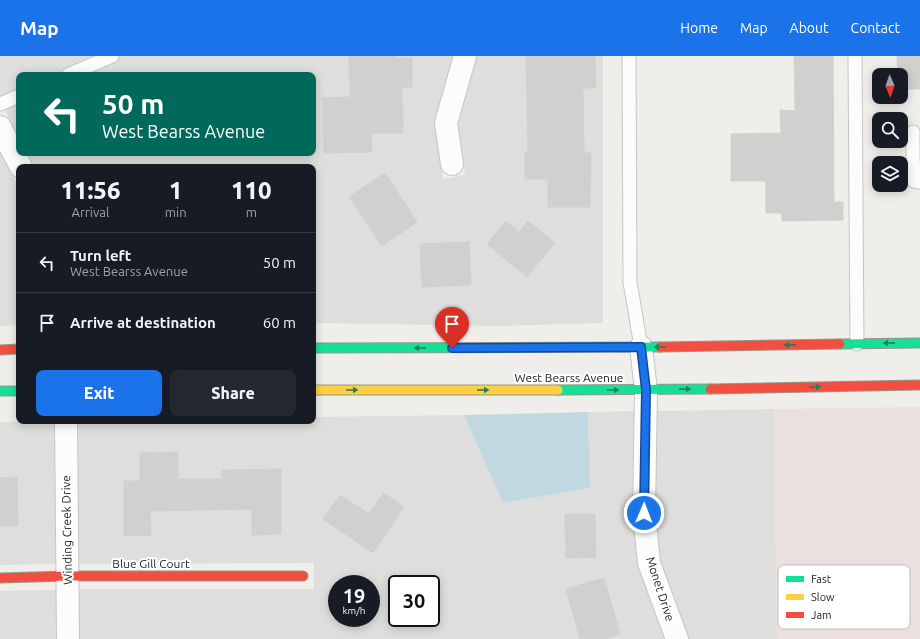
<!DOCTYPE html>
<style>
body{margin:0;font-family:Ubuntu,sans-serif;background:#242831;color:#f1f3f6;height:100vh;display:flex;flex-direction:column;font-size:15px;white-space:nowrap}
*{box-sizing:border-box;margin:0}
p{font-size:13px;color:#9ea1a6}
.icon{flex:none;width:22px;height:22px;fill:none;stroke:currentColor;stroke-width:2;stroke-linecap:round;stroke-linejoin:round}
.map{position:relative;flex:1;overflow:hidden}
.drawer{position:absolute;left:16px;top:108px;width:300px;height:260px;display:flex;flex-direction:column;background:#171b24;border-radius:8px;box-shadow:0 2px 10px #0003}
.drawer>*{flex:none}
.hud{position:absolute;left:16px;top:16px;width:300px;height:84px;border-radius:8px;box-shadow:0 2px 10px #0003;background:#00695c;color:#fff;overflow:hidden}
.needle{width:26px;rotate:178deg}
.fabs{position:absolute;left:872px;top:12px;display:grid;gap:8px}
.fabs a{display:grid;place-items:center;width:36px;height:36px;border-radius:8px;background:#171b24;box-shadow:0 2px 10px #0003;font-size:20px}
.speed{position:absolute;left:328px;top:519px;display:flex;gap:8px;font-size:20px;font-weight:700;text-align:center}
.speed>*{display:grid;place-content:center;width:52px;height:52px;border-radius:50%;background:#171b24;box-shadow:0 2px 10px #0003;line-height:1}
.speed small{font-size:10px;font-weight:400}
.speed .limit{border:2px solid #111;border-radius:6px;background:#fff;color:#111}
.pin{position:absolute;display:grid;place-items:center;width:34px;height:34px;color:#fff;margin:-41px -17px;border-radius:50% 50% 50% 0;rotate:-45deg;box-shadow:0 0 4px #0007}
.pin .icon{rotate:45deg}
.me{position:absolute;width:44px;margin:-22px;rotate:1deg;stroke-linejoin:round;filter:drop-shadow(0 0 3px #0008)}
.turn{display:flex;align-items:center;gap:14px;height:84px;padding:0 20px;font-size:18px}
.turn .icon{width:52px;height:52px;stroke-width:2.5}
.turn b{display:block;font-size:28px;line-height:34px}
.eta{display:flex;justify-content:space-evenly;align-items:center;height:68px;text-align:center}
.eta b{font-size:24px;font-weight:800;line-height:28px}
.cta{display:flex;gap:8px;margin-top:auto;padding:8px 20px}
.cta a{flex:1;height:46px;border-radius:8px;background:#1a73e8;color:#fff;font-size:16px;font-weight:800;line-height:46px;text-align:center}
.cta a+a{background:#242831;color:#f1f3f6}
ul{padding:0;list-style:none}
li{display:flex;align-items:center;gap:12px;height:60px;padding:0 20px;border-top:1px solid #363941}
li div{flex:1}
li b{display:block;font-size:15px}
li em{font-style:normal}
header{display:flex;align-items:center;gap:24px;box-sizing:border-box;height:56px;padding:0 20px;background:#1a73e8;color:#fff}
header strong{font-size:19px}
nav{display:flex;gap:22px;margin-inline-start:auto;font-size:14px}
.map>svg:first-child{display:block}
</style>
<header>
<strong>Map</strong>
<nav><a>Home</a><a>Map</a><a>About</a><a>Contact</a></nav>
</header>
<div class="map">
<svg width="920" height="583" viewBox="0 0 920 583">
<rect width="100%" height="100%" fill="#efeeeb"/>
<!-- residential -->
<g fill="#dededc" fill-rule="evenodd">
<polygon points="0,0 453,0 435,63 435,69 443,123 465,119 458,68 477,0 603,0 603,267 499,270 313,267 313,111 34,111 27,97 313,97 313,19 19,19 19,82 0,45"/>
<polygon points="0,96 19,131 19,269 0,270"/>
<polygon points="774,353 777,583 689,583 660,504 655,457 657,355"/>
<path d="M 634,355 L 632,457 L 639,512 L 664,583 L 79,583 L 79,533 L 314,533 L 314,507 L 79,508 L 77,365 L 313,365 L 313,361 L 464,359 L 503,447 L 590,432 L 588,356 ZM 337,528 L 371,528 L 371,562 L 337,562 ZM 397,528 L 431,528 L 431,562 L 397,562 Z"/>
<polygon points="54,365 56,508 0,509 0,366"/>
<polygon points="57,534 57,583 0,583 0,535"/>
</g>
<!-- commercial -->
<polygon fill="#ece0de" points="920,351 920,583 777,583 774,353"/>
<!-- water -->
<polygon fill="#c1d8e0" points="588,356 590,432 503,447 464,359"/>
<!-- building -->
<g fill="#d2d0ce" stroke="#d2d0cc">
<polygon points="349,0 396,0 396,2 412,2 412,31 402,31 403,77 371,77 372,96 324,97 323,42 350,41"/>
<polygon points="526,0 595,0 596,32 583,32 584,97 591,97 590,151 548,151 548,123 525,123 525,97 528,97"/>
<polygon points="794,0 833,0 834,146 843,146 843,164 782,165 782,157 766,157 766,125 731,125 731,78 781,77 780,54 795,55"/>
<polygon points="897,0 920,0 920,33 901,33 901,19 898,19"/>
<polygon points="385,117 417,166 382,190 349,141"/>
<polygon points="506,165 519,176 528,165 555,187 527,221 487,188"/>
<polygon points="469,186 471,229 422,231 420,188"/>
<polygon points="178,396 178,423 222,423 222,414 281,413 281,478 252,479 252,453 150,455 151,479 124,480 124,425 140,425 140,397"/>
<polygon points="17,421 18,470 0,470 0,422"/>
<polygon points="384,437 404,451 373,497 323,463 340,439 369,458"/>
<polygon points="565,458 595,458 596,501 566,502"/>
<polygon points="604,522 620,578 604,583 580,583 566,533"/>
</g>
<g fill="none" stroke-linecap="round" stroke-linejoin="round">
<!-- lane casing -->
<g stroke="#c5c5c3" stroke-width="15">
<g id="lane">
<polyline points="629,0 630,226 641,291"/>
<polyline points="855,0 857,288"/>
<polyline points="68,19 112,0"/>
<polyline points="0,48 19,40"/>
<polyline points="913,76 913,99 914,125 920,126"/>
</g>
</g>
<!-- street casing -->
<g stroke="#c5c5c3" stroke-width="24">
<g id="street">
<polyline points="0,71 21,111"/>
<polyline points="452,108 446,67 465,0"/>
<polyline points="641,291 646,334 644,457 649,507 677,583"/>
<polyline points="66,365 68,583"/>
</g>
</g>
<!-- fast casing -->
<g stroke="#959983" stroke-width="11">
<g id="fast">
<polyline points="840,288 920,287"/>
<polyline points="313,292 660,291"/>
<polyline points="558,334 710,333"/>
<polyline points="0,335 19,335"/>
</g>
</g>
<!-- slow casing -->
<g stroke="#959983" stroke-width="11">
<polyline id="slow" points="313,334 558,334"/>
</g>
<!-- jam casing -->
<g stroke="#959983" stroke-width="11">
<g id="jam">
<polyline points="660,291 840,288"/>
<polyline points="0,294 19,293"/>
<polyline points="710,333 920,329"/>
<polyline points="0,522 68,520 303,520"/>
</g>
</g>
<!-- lane -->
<use href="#lane" stroke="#fdfcfc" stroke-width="13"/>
<!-- street -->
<use href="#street" stroke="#fdfcfc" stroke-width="22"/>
<!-- fast -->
<use href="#fast" stroke="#16e098" stroke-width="9"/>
<!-- slow -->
<use href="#slow" stroke="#ffcf43" stroke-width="9"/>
<!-- jam -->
<use href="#jam" stroke="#f24e42" stroke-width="9"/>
</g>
<!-- one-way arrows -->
<defs><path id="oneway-solid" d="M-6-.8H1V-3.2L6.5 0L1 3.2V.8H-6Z"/></defs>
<g fill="#1c815d">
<use href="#oneway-solid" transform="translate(889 287) rotate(179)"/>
<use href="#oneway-solid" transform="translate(790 289) rotate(179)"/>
<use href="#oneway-solid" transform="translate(660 291) rotate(180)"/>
<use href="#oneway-solid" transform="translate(420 292) rotate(180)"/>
<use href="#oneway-solid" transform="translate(815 331) rotate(-1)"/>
<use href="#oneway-solid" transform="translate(685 333) rotate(-1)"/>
<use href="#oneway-solid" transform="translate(352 334)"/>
<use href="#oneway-solid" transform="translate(483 334)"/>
<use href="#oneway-solid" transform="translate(613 334)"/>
</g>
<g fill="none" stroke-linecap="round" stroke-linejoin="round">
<!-- route casing -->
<g stroke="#114b97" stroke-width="10">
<polyline id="route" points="452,292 641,291 646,334 644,457"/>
</g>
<!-- route -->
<use href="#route" stroke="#1a73e8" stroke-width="7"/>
</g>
<g text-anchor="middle" stroke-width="4" stroke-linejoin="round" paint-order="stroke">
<!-- street labels -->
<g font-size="12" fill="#222" stroke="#fff">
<text x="569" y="326">West Bearss Avenue</text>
<text transform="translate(67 474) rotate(-91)" y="4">Winding Creek Drive</text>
<text x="151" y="512">Blue Gill Court</text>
<text transform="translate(660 533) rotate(72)" y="4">Monet Drive</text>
</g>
</g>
<!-- legend -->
<rect x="778" y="509" width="132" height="64" rx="6" fill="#fff" stroke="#bdbdbd" stroke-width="1"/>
<rect x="786" y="520" width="18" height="6" fill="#16e098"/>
<rect x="786" y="538" width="18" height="6" fill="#ffcf43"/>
<rect x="786" y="556" width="18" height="6" fill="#f24e42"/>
<g font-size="11" fill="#222">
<text x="811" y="527">Fast</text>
<text x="811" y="545">Slow</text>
<text x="811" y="563">Jam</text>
</g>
</svg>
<div class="fabs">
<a><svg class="needle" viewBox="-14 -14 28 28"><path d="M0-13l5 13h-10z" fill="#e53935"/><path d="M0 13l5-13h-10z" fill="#9ea1a6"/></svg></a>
<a><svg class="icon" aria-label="search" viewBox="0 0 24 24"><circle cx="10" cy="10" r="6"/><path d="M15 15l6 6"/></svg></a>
<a><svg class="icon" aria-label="layers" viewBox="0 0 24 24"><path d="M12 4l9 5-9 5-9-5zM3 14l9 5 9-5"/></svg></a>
</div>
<div class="speed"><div>19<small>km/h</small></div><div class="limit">30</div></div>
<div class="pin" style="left:452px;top:292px;background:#d93025"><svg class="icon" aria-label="arrive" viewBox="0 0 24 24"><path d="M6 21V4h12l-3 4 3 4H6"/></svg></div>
<svg class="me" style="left:644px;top:457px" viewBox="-20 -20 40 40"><circle r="17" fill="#1a73e8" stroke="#fff" stroke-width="3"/><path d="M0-11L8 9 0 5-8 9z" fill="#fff"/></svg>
<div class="hud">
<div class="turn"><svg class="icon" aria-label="left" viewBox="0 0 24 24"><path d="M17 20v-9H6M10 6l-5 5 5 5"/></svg><div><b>50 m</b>West Bearss Avenue</div></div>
</div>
<section class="drawer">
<div class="eta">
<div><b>11:56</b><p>Arrival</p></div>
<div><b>1</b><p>min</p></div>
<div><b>110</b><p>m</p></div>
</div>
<ul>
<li><svg class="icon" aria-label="left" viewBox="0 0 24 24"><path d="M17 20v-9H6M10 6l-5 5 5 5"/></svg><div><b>Turn left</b><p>West Bearss Avenue</p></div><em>50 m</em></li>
<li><svg class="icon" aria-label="arrive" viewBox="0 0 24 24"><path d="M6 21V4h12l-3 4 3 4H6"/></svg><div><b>Arrive at destination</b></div><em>60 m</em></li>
</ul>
<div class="cta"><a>Exit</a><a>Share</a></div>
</section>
</div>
